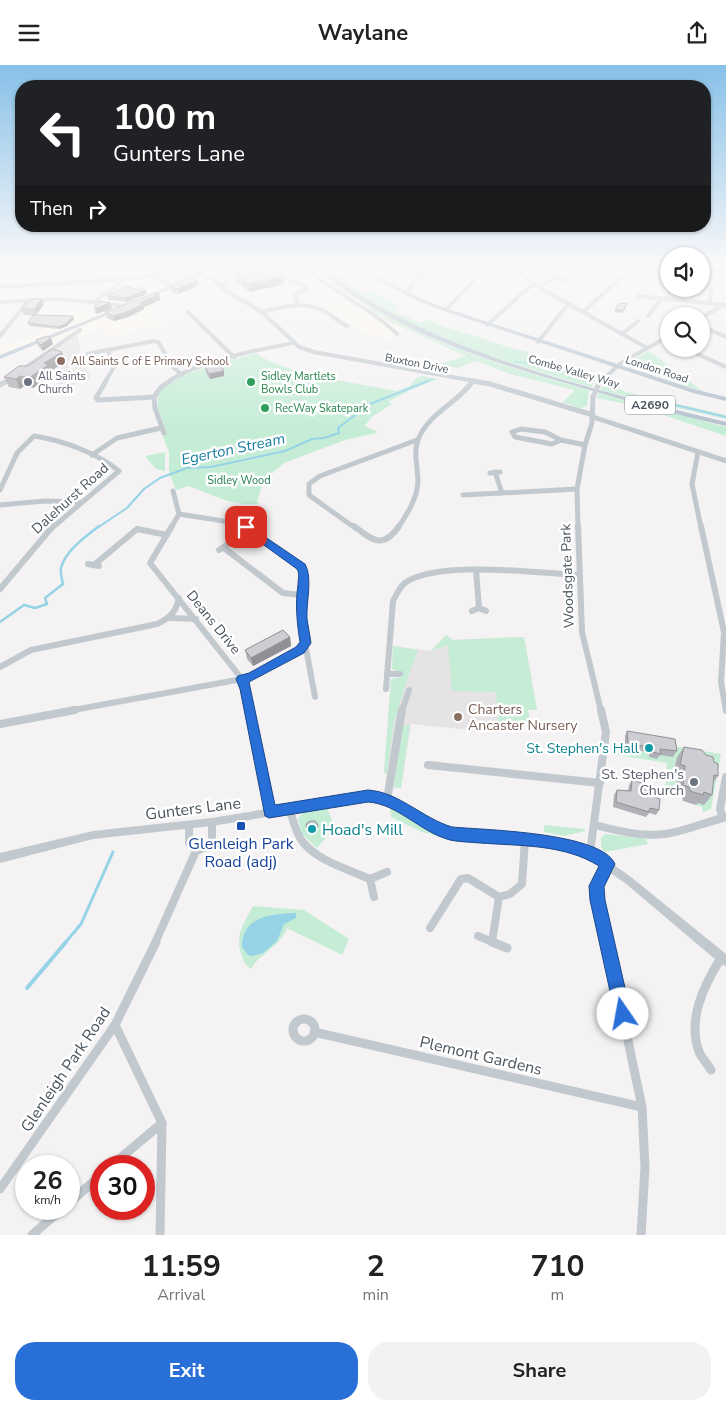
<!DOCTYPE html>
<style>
body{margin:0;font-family:"Nunito Sans",sans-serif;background:#f2f2f2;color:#222;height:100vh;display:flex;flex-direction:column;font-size:19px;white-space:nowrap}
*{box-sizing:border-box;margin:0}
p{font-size:16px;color:#767676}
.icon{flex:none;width:28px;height:28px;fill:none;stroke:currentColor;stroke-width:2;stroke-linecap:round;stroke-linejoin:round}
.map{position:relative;height:1170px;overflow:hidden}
.drawer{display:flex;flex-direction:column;background:#fff;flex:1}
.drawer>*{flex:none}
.banner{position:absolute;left:15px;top:15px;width:696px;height:152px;border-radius:20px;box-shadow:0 1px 4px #0004;background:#202124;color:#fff;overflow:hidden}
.fabs{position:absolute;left:660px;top:182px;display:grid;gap:10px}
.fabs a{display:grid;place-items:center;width:50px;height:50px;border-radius:50%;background:#fff;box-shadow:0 1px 4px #0004;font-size:25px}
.speed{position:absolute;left:15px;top:1090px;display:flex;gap:10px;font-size:25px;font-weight:700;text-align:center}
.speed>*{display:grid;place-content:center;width:65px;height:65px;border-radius:50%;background:#fff;box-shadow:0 1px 4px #0004;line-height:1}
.speed small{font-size:12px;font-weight:400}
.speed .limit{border:8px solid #d22;background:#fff;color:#111}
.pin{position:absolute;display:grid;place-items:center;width:42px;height:42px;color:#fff;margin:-21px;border-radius:10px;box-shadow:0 2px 8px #0006}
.me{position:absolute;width:55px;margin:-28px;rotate:348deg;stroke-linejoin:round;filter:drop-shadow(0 0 4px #0008)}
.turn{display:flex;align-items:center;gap:18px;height:105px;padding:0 15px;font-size:22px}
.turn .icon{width:65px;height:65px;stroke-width:2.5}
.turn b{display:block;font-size:35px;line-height:42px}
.then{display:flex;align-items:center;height:48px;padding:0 15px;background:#0003;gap:10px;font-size:19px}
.eta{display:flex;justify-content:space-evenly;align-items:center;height:85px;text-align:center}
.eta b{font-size:30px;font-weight:700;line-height:35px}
.button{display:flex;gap:10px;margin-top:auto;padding:10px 15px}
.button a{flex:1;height:58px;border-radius:20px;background:#286fd8;color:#fff;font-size:20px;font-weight:700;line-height:58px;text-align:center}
.button a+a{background:#f2f2f2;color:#222}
header{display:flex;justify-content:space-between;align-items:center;height:65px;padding:0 15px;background:#fff;font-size:22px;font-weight:700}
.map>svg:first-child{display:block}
</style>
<header><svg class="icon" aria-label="menu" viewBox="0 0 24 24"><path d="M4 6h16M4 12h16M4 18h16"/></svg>Waylane<svg class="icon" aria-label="share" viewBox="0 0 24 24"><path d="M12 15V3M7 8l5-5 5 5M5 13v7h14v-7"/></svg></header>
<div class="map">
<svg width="726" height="1170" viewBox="0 0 726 1170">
<rect width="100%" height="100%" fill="#f4f2f2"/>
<!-- commercial -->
<g fill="#fcf8ef">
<polygon points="159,205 176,207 182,210 175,216 165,218 173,224 199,211 213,217 150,247 166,257 111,273 100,263 85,270 76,271 45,287 34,278 0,291 0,279 12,279 40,268 41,263 28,261 44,241 94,246 98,243 96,236 105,230 116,232 144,226 161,217 167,213"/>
<polygon points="325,214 360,238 405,265 386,275 363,267 341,253 321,238 308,222 314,216"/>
</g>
<!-- education -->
<g fill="#e5e3e3">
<polygon points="76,271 78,272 82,291 91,314 59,324 55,309 29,303"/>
<polygon points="446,570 453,575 524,572 537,645 528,645 531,661 499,661 500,668 411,659 401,723 385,722 387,709 384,708 391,614 402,612 402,608 392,604 393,581 431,586"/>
</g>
<!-- green -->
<g fill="#c5edd6">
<polygon points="26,201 120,201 119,207 26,214"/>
<polygon points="209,201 179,217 171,219 168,217 175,217 182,210 166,209 166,212 162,213 155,202"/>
<path d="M 307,201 L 314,201 C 391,268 493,299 589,325 L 587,341 L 580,343 L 563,337 L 575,325 L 510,309 L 477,296 L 458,303 L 440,299 L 466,291 L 388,256 Z"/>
<path d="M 322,201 L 327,201 L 362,228 L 373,227 L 401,242 L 393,245 L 421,258 L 428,254 C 442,263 457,265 472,270 C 491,275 508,284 528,287 L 528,294 L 595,315 L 591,322 C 497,294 398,267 322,201 Z"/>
<polygon points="649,286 704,327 624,300"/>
<path d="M 256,288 C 283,309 361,319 397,326 L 410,321 L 415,314 L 421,311 L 439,314 L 410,325 L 388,337 L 392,339 L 373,351 L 364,361 L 378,367 L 376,368 L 345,375 L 284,398 L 264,415 L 257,437 L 259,439 L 245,439 L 227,436 L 189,421 L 176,425 L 169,407 L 169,387 L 162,369 L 167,368 L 158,343 L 158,329 C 172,307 232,296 256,288 Z"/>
<polygon points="604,319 630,328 726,350 726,354 600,325"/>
<polygon points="599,328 726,362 726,371 640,342 597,333"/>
<polygon points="165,387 165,406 156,404 145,391"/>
<polygon points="446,570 453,575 524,572 537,645 528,645 531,661 499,661 496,627 452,626 448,580 431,586"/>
<polygon points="393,581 418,585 408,612 394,657 385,722 387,709 384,708 391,614 402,612 402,608 392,604"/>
<polygon points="410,659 401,723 394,722 396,691 400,662"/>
<polygon points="672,681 721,689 711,744 703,747 702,742 696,740 676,697 673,709 679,712 676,730 665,726 667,698 612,689 613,684 649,687 649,692"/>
<polygon points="390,741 433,768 451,774 422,767 391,752"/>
<path d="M 327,742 L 333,759 L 331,767 L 317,783 L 302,769 L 298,754 C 304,743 315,743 327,742 Z"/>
<polygon points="544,760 585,764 585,766 564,771 544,767"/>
<polygon points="605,769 646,774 648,779 604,787 601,781 601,773"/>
<path d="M 253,841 L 304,845 L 349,874 L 342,890 L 287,863 C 279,883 261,887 251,904 C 245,900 244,897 242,891 C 234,871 244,858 253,841 Z"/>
</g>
<!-- water -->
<path fill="#96d3e7" d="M 296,848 L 296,853 L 284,859 L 277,876 L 263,888 L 252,891 L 248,890 L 242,882 C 242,851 271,849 296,848 Z"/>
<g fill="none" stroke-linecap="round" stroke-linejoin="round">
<!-- stream-far4 -->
<g stroke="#96d3e7" stroke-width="1">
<polyline points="28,211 32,201"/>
<polyline points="665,233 673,224"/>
<polyline points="514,297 533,298 593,316"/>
<polyline points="424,317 433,314"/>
</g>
<!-- stream-far3 -->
<g stroke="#96d3e7" stroke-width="2">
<polyline points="647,331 663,337 726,352"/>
<polyline points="97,463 127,443 144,424 160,413 187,403 211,402 285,386 312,374 324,373 339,368 338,363 370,339 428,316"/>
</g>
<!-- stream-far2 -->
<path stroke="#96d3e7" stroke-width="2.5" d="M 0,557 L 24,540 L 35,543 L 47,539 L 45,533 L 63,519 C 62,514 60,508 61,503 C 65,486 86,471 99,461"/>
<!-- stream-far1 -->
<polyline stroke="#96d3e7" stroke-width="3" points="65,878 81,859 113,787"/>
<!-- stream -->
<polyline stroke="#96d3e7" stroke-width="4" points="27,923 66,877"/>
<!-- minor-far4 -->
<g stroke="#c1c9cf" stroke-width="4">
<polyline points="14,201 14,203"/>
<polyline points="152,201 158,214 174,221"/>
<path d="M 303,201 C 332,227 370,242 397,269"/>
<polyline points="512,201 533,219 647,283"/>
<polyline points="275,204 293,217 302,218 306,224 295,230 298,240"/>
<polyline points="363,204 423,208"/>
<polyline points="701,204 726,207"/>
<polyline points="199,209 214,215 225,225 262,247 299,282 314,287 480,317"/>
<polyline points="547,210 568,216"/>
<polyline points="219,219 228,218 226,212 231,206 246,204"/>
<polyline points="538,221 557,213"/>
<polyline points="0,222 125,214 156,210"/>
<polyline points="406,228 428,201"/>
<polyline points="638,231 726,240"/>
<polyline points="0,237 59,234 127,241"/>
<polyline points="94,237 124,215"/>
<polyline points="710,237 711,224"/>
<polyline points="446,245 487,201"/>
<polyline points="188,247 234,292"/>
<path d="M 262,247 C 282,242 305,235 324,246 C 332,250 338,257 347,261"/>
<polyline points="583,247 628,206"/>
<polyline points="648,251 661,234"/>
<polyline points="701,253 724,240"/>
<polyline points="487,260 533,219"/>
<polyline points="701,261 726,272"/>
<polyline points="622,269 638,256"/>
<polyline points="0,271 26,239"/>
<polyline points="538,277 568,239"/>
<polyline points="686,284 726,302"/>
<polyline points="87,289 154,276 158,277 174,303 182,310"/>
<polyline points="25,303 80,265"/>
<polyline points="5,317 13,312"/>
<polyline points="105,317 114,302 108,285"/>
<path d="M 168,317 C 198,296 257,285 293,278"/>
<polyline points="600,317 621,298 669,271"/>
</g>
<!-- minor-far3 -->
<g stroke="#c1c9cf" stroke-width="5">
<polyline points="106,316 96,333 98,335 154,332"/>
<polyline points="473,316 490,319 593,350"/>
<polyline points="599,318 601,316"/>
<polyline points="0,320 7,316"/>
<polyline points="593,352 726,396"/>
<polygon points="521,364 545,367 561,375 552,379 515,372 512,367"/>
<polyline points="164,368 155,343 154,332 161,322 170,316"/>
<polyline points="561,375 585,380"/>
<polyline points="698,387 692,419 701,463"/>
<polyline points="92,390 117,373 161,363"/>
<polyline points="495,407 502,428"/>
<polyline points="490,408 500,407"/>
<path d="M 0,425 L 17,388 L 34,371 C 62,375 97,388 119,406 L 52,463"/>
<polyline points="463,430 577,424"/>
<polyline points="0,440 45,436 80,437"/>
<polyline points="179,449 236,458 247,463"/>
<polyline points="171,463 179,449 173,426"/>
<polyline points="355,463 309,430 309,419 320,411 417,375"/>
<path d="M 398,463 C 407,449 417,434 418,417 C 418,403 413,388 418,375 C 428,348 458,338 473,316"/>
<polyline points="578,463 577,424 585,380 592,358 593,332"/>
</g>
<!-- minor-far2 -->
<g stroke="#c1c9cf" stroke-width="6">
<polyline points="172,461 150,498 242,614 250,646"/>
<path d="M 354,461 C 372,475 383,485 399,461"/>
<polyline points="578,461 582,567 601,646"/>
<polyline points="701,461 724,567 721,617 726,646"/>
<polyline points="224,483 283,528 302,530"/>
<polyline points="219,485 227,480"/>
<polyline points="88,499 99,501"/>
<polyline points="94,500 137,464 167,470"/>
<polyline points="0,524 53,461"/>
<polyline points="479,543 486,546"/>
<polyline points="472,546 479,543 476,505"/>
<polyline points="171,553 196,554"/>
<polyline points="305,578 315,632"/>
<path d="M 0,602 L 31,585 L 157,559 C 170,553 176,547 179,533"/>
<polyline points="387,609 400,609"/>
<path d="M 386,624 L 393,536 C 397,529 399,522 406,517 C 440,495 537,508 579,510"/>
<polyline points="68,646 242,614 253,611 300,585 305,578 302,554 304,512 301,501 245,461"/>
<polyline points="402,646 409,625"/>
</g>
<!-- minor-far1 -->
<g stroke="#c1c9cf" stroke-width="8">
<polyline points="250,645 269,747"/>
<polyline points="0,659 75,645"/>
<polyline points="428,700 600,718"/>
<polyline points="387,735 402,645"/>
<path d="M 289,743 C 293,754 295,766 302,776 C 317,796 348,804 370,814"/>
<polyline points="723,753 720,744 726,712"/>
<polyline points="189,760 189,778 196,786"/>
<path d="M 595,760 C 618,766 641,772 665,769 C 686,766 706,757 726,752"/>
<polyline points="196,786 207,782 212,776 212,757"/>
<polyline points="590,788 606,667 601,645"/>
<polyline points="607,799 596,821 608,878"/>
<polyline points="374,832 370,814 387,807"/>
<polyline points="430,863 461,814 468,813 499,832"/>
<polyline points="478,871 495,878"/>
<polyline points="492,877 499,832 510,829 522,819 525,774"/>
<polyline points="155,878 196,786"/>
</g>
<!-- minor -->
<g stroke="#c1c9cf" stroke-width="9">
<polyline points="492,877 507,883"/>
<polyline points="607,877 642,1042 645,1102 641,1170"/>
<circle cx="304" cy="965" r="11"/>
<polyline points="115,960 162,1058 160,1170"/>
<polyline points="314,967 642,1042"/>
<path d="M 711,1005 C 708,1000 703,994 700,989 C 686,956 704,920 721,893"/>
<polyline points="111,1101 162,1058"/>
<polyline points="0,1124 115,960 156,877"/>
<polyline points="69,1138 101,1110"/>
<polyline points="32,1170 62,1144"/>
</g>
<!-- tertiary -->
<polygon fill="#c1c9cf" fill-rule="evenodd" points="368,727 390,732 437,760 452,765 554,773 593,785 631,812 726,889 726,901 722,900 625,818 587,792 554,781 452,773 431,766 385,739 368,735 212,761 93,774 0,798 0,788 93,766 212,753"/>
<!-- primary -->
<g fill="#b4c1ce" fill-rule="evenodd">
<polygon points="209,201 217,201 147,235 142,234"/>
<path d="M 315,201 C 325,201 333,210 341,216 C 367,236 396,251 426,265 C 518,307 627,333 726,357 L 726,361 C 678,350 630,337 583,323 C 493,298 385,265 315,201 Z"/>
<polygon points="358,201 364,201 368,206 420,233 448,244 697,325 726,332 726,336 693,328 444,246 416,235 364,208"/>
<polygon points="115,244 120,245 0,294 0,290"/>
</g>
<!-- minor-bridge -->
<polyline stroke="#c1c9cf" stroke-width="5" points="593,332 599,318"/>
</g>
<!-- wall -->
<g fill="#b0b1b6">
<polygon points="251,201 274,201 274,205 284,219 250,227 236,217 235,209 251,205"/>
<polygon points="648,201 669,201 669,210 664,209 665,205"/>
<polygon points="198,214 199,220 179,229 171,227 170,221"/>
<polygon points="138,225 146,225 147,229 127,237 109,235 107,231"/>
<polygon points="159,229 160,235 144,242 144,244 128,252 114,256 107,253 105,247"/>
<polygon points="44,239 36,250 24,250 22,244"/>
<polygon points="94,242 112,243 97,249 95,248"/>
<polygon points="626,242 622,248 615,247 615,244"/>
<polygon points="73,251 74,254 67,261 59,264 29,261 28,258"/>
<polygon points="36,275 53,279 43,286 38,281"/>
<polygon points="62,287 65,296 51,306 52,310 33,323 24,321 20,324 9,322 4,312 27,301"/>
<polygon points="205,302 224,311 210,314 206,308"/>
<polygon points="290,572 291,581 253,601 247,594 245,585"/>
<polygon points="627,666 677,686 673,692 660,690 657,694 649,692 649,687 625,684 625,671"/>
<polygon points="684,682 706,690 714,697 718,711 713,718 712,730 704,740 698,738 696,740 683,736 682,732 676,730 677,711 673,710 677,692"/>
<polygon points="632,715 648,730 659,745 656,750 649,748 646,752 613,742 614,730 617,725 628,726 629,720"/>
<polygon points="306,762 318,762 317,767 312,769 306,765"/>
</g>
<!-- shaded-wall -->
<g fill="#909094">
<polygon points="283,211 284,219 250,227 249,219"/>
<polygon points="198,214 199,220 179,229 178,224"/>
<polygon points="146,225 147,229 127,237 125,233"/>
<polygon points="159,229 160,235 144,242 144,244 128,252 114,256 113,251"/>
<polygon points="42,234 44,239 36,250 34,244"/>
<polygon points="110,238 112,243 97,249 96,243"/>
<polygon points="73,251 74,254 67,261 59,264 58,262"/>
<polygon points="51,273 53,279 43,286 41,280"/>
<polygon points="62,287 65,296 51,306 52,310 33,323 29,313 44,298"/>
<polygon points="224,306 224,311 210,314 209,309"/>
<polygon points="20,311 24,321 20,324 16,314"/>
<polygon points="290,572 291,581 253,601 251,593"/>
<polygon points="318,760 317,767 312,769 312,767"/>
</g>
<!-- building -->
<g fill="#cdced4" stroke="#909094">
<polygon points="252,201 271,201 270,202 283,211 249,219 235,209 256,204"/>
<polygon points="661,201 669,201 669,207 664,206 667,202"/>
<polygon points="189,212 198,214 178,224 170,221"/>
<polygon points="125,221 138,225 141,222 146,225 125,233 107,231"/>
<polygon points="155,228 159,229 140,238 143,239 126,247 113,251 105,247"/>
<polygon points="30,234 42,234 34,244 22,244"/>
<polygon points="100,236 110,238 96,243 94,242"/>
<polygon points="620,238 627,239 623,246 615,244"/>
<polygon points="33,250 73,251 66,259 58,262 28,258"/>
<polygon points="47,271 51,273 41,280 36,275"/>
<polygon points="52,284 62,287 44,298 48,300 29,313 20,311 16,314 4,312 19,301 27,301 34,297"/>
<polygon points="220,299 224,306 209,309 205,302"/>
<polygon points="283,565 290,572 251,593 245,585"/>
<polygon points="627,666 675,674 677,686 660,684 661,689 653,687 652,682 628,679"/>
<polygon points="684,682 702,685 706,690 713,692 714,697 718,699 718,711 714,710 712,730 704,727 703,730 690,726 689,722 683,720 685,701 680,699"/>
<polygon points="632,715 649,720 648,730 660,734 659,745 650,743 649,747 616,737 617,725 631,726"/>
<polygon points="311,756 315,756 318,760 317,764 312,767 306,762 307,758"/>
</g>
<!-- sky -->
<linearGradient id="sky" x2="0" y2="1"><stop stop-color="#87c0e8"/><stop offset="0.55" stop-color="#faf9f9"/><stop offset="1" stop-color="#faf9f9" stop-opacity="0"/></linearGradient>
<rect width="726" height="365" fill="url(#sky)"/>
<!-- route -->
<path fill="#286fd8" stroke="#1a488c" d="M 246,459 L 305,499 C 313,513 306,537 307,554 C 308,562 310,570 311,578 L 304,588 L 249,617 L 275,740 L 368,725 C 399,727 422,753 452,762 C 484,765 601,767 615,799 L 604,822 L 605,835 L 631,949 L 629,955 L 623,957 L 617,955 L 615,949 L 590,835 L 589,821 L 599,801 C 564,779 520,781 480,778 C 470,777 459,777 450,775 C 420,767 398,739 368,737 L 269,753 L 265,751 L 240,624 L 236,614 L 238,611 L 249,608 L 296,582 L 300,577 C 297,558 295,539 298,520 C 298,514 300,509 297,504 L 243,465 L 243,460 Z"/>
<!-- markers -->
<g fill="#8d6e63" stroke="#fff" stroke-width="2">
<circle cx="61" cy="296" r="5"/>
<circle cx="458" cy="652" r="5"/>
</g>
<g fill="#6b7280" stroke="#fff" stroke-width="2">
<circle cx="28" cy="317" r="5"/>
<circle cx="694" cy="717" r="5"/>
</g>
<g fill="#2e9e5b" stroke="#fff" stroke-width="2">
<circle cx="251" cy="317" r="5"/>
<circle cx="265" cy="343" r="5"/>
</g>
<g fill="#0f9aa8" stroke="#fff" stroke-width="2">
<circle cx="649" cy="683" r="5"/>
<circle cx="312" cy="764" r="5"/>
</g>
<rect fill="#1a4fb4" stroke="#fff" stroke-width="2" x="236" y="756" width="10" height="10" rx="2.5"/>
<g text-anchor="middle" stroke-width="5" stroke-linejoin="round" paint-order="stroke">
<!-- far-education labels -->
<g font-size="11" fill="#785e54" stroke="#fff" text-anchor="start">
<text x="71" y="300">All Saints C of E Primary School</text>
</g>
<!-- far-street labels -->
<g font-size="11" fill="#4b555e" stroke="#fff">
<text transform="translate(417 298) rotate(11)" y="4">Buxton Drive</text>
<text transform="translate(657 304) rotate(18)" y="4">London Road</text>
<text transform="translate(574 306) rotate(16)" y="4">Combe Valley Way</text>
</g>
<!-- far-worship labels -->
<g font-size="11" fill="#5b616d" stroke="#fff" text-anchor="start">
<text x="38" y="315">All Saints<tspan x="38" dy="13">Church</tspan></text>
</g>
<!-- far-leisure labels -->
<g font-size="11" fill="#27864d" stroke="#fff" text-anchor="start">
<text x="261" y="315">Sidley Martlets<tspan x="261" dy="13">Bowls Club</tspan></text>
<text x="275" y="347">RecWay Skatepark</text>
</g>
<!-- far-park labels -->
<g font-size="11" fill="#1f7c51" stroke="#fff">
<text x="239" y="419">Sidley Wood</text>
</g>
<!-- shield labels -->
<rect fill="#fff" stroke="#81888e" stroke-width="1" x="625" y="330.5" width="50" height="19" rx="4"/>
<g font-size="12" font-weight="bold" fill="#4b555e">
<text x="650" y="344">A2690</text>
</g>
<!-- street labels -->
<g font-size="14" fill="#4b555e" stroke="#fff">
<text transform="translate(70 433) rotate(-42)" y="5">Dalehurst Road</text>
<text transform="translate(567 511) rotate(-92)" y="5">Woodsgate Park</text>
<text transform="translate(214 557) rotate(51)" y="5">Deans Drive</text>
</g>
<!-- education labels -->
<g font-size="14" fill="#785e54" stroke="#fff" text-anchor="start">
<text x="468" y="649">Charters<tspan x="468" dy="16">Ancaster Nursery</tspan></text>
</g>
<!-- culture labels -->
<g font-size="14" fill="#0d838f" stroke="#fff" text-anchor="end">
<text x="639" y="688">St. Stephen's Hall</text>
</g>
<!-- worship labels -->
<g font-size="14" fill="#5b616d" stroke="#fff" text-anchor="end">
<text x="684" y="714">St. Stephen's<tspan x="684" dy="16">Church</tspan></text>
</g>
<!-- water labels -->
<g font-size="15" font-style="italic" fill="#187d9e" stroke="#fff">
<text transform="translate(233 384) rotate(-12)" y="5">Egerton Stream</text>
</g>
<!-- near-street labels -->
<g font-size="16" fill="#4b555e" stroke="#fff">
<text transform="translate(193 743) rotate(-7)" y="6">Gunters Lane</text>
<text transform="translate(481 990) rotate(13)" y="6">Plemont Gardens</text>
<text transform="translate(65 1004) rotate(-56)" y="6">Glenleigh Park Road</text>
</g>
<!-- near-culture labels -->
<g font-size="16" fill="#0d838f" stroke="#fff" text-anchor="start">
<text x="322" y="770">Hoad's Mill</text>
</g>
<!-- near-transit labels -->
<g font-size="16" fill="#164399" stroke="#fff">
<text x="241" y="784">Glenleigh Park<tspan x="241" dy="18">Road (adj)</tspan></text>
</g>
</g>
</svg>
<div class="fabs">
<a><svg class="icon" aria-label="sound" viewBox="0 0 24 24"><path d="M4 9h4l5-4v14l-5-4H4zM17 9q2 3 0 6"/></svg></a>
<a><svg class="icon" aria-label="search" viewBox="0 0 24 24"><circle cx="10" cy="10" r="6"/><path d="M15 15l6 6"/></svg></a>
</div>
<div class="speed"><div>26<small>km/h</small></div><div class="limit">30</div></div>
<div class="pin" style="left:246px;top:462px;background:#d93025"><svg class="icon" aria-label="arrive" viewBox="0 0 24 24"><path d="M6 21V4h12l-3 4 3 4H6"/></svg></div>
<svg class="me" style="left:623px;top:949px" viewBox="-20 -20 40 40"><circle r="19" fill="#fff"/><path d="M0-13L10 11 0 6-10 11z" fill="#286fd8"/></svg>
<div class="banner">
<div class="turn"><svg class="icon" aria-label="left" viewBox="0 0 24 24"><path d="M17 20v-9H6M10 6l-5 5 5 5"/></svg><div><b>100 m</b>Gunters Lane</div></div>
<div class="then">Then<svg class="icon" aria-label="right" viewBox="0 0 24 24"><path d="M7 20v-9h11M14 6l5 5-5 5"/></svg></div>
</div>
</div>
<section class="drawer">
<div class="eta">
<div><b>11:59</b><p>Arrival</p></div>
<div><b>2</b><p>min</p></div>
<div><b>710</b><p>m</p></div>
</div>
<div class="button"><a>Exit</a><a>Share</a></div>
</section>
